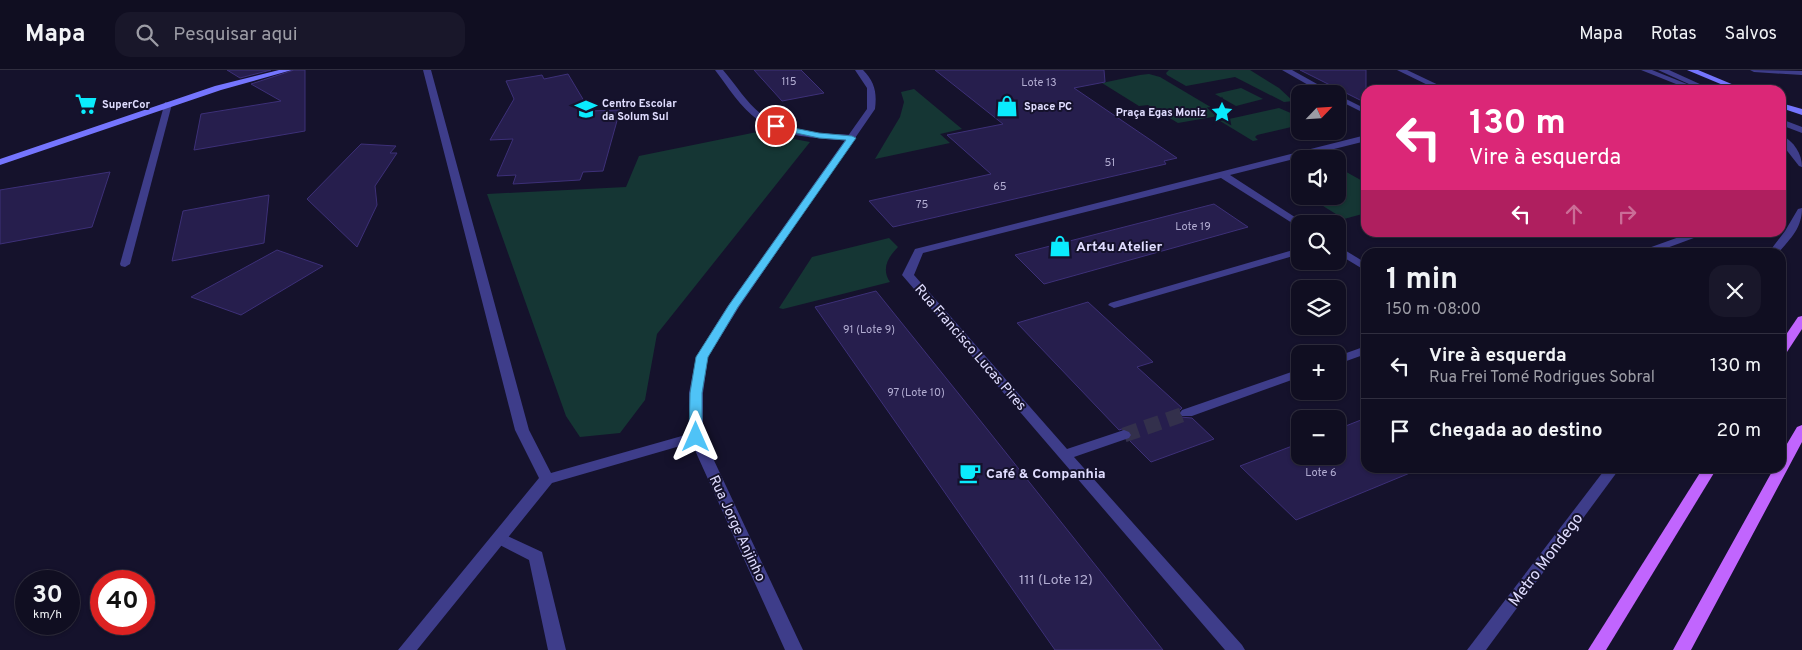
<!DOCTYPE html>
<html lang="pt">
<meta charset="utf-8">
<style>
body{margin:0;font-family:Overpass,sans-serif;background:#19172a;color:#f1f3f6;height:100vh;display:flex;flex-direction:column;font-size:19px;white-space:nowrap}
*{box-sizing:border-box;margin:0}
p{font-size:16px;color:#9c9ca5}
.icon{flex:none;width:28px;height:28px;fill:none;stroke:currentColor;stroke-width:2;stroke-linecap:round;stroke-linejoin:round}
.map{position:relative;flex:1;overflow:hidden}
.side{position:absolute;left:1361px;top:178px;width:425px;height:225px;display:flex;flex-direction:column;background:#100e21;border-radius:15px;box-shadow:0 1px 4px #0004,0 0 0 1px #302e3f}
.side>*{flex:none}
.top-card{position:absolute;left:1361px;top:15px;width:425px;height:152px;border-radius:15px;box-shadow:0 1px 4px #0004,0 0 0 1px #302e3f;background:#db2777;color:#fff;overflow:hidden}
.needle{width:32px;rotate:65deg}
.buttons{position:absolute;left:1291px;top:15px;display:grid;gap:10px}
.buttons a{display:grid;place-items:center;width:55px;height:55px;border-radius:10px;background:#100e21;box-shadow:0 1px 4px #0004,0 0 0 1px #302e3f;font-size:25px}
.speed{position:absolute;left:15px;top:500px;display:flex;gap:10px;font-size:25px;font-weight:700;text-align:center}
.speed>*{display:grid;place-content:center;width:65px;height:65px;border-radius:50%;background:#100e21;box-shadow:0 1px 4px #0004,0 0 0 1px #302e3f;line-height:1}
.speed small{font-size:12px;font-weight:400}
.speed .limit{border:8px solid #d22;background:#fff;color:#111}
.pin{position:absolute;display:grid;place-items:center;width:42px;height:42px;color:#fff;margin:-21px;border:2px solid #fff;border-radius:50%;box-shadow:0 1px 5px #0007}
.me{position:absolute;width:55px;margin:-28px;rotate:0deg;stroke-linejoin:round;filter:drop-shadow(0 0 4px #0008)}
.turn{display:flex;align-items:center;gap:18px;height:105px;padding:0 25px;font-size:22px}
.turn .icon{width:65px;height:65px;stroke-width:2.5}
.turn b{display:block;font-size:35px;line-height:42px}
.lanes{display:flex;align-items:center;height:48px;padding:0 25px;background:#0003;justify-content:center;gap:25px;direction:ltr}
.lanes .off{opacity:.35}
.round{display:grid;place-items:center;flex:none;width:52px;height:52px;border-radius:15px;background:#19172a}
.headline{display:flex;align-items:center;justify-content:space-between;height:85px;padding:0 25px}
h1{font-size:30px;font-weight:700;line-height:38px}
ul{padding:0;list-style:none}
li{display:flex;align-items:center;gap:15px;height:65px;padding:0 25px;border-top:1px solid #302e3f}
li div{flex:1}
li b{display:block;font-size:19px}
li em{font-style:normal}
header{display:flex;align-items:center;gap:30px;box-sizing:border-box;height:70px;padding:0 25px;background:#100e21;border-bottom:1px solid #302e3f}
header strong{font-size:24px}
nav{display:flex;gap:28px;margin-inline-start:auto;font-size:18px}
.search{width:350px;height:45px;background:#19172a;display:flex;align-items:center;gap:12px;box-sizing:border-box;padding:0 18px;border-radius:15px;color:#9c9ca5;font-size:19px}
.map>svg:first-child{display:block}
</style>
<header>
<strong>Mapa</strong>
<div class="search"><svg class="icon" aria-label="search" viewBox="0 0 24 24"><circle cx="10" cy="10" r="6"/><path d="M15 15l6 6"/></svg>Pesquisar aqui</div>
<nav><a>Mapa</a><a>Rotas</a><a>Salvos</a></nav>
</header>
<div class="map">
<svg width="1802" height="580" viewBox="0 0 1802 580">
<rect width="100%" height="100%" fill="#15122c"/>
<!-- green -->
<g fill="#153634">
<polygon points="1169,0 1250,0 1279,18 1293,31 1284,32 1235,7 1186,16 1167,5 1166,3"/>
<polygon points="1140,5 1149,4 1160,7 1224,45 1178,53 1148,35 1139,36 1102,13"/>
<polygon points="1241,18 1263,29 1236,36 1215,24"/>
<polygon points="914,19 962,59 940,64 950,73 875,89 900,47 904,32 901,22"/>
<polygon points="1279,38 1300,47 1300,55 1257,65 1255,67 1258,70 1253,71 1220,51"/>
<polygon points="757,62 810,72 657,264 645,330 620,363 580,367 566,346 487,124 626,117 639,86"/>
<polygon points="1341,99 1366,113 1366,143 1344,149 1307,126 1338,126 1338,100"/>
<path d="M 889,168 L 898,177 C 888,187 881,199 890,212 L 783,239 L 779,238 L 812,187 Z"/>
</g>
<!-- building -->
<g fill="#261e4d" stroke="#3d3078">
<polygon points="227,0 271,0 240,8"/>
<polygon points="294,0 305,0 305,61 194,80 201,44 281,31 251,14"/>
<polygon points="754,0 801,0 824,23 782,31"/>
<polygon points="935,0 1104,0 1105,12 1074,18 1177,88 1164,91 1166,94 893,157 869,131 991,104 947,65 1003,54"/>
<polygon points="1300,0 1366,0 1366,33"/>
<polygon points="568,4 590,41 620,40 603,101 583,102 580,110 513,114 516,105 497,106 513,69 490,70 514,29 506,11 542,5 544,9"/>
<polygon points="361,74 396,76 390,83 397,83 375,116 377,135 357,177 307,129"/>
<polygon points="110,102 92,157 0,174 0,120"/>
<polygon points="269,125 264,173 172,191 183,141"/>
<polygon points="1214,134 1248,157 1044,214 1015,185"/>
<polygon points="277,180 323,196 241,245 191,227"/>
<polygon points="876,221 983,354 1163,580 1055,580 815,237"/>
<polygon points="1088,232 1153,292 1137,297 1182,338 1178,342 1180,347 1192,348 1214,369 1151,392 1129,370 1133,366 1131,361 1125,358 1119,360 1017,253"/>
<polygon points="1366,348 1366,398 1422,398 1296,450 1240,396 1300,373 1300,386 1338,386 1338,359"/>
</g>
<g fill="none" stroke-linecap="round" stroke-linejoin="round">
<!-- minor-tunnel -->
<polyline stroke="#33304c" stroke-width="15" stroke-dasharray="15 8" stroke-linecap="butt" points="1124,365 1187,343"/>
<!-- service -->
<g fill="#3e3d8a" fill-rule="evenodd">
<polygon points="1658,0 1669,0 1713,20 1702,20"/>
<polygon points="1750,0 1802,1 1802,5 1754,2"/>
<path d="M 1781,65 C 1794,71 1802,84 1802,97 L 1799,96 L 1781,73 Z"/>
<path d="M 1802,138 C 1802,158 1791,168 1779,182 L 1769,182 L 1785,161 L 1798,139 Z"/>
<polygon points="1606,398 1620,398 1486,580 1467,580"/>
<polygon points="499,462 542,482 566,580 548,580 529,490 494,472 491,468 494,464"/>
</g>
<!-- minor -->
<g fill="#3e3d8a" fill-rule="evenodd">
<polygon points="423,0 431,0 529,360 551,403 696,362 701,364 703,367 701,370 552,413 417,580 398,580 539,408 515,360"/>
<path d="M 715,0 L 723,0 C 736,15 746,32 761,44 C 785,64 822,63 851,65 L 855,68 L 851,71 C 821,68 783,68 758,50 C 741,38 728,17 715,0 Z"/>
<polygon points="1282,0 1292,0 1335,24 1324,24"/>
<polygon points="1397,0 1407,0 1449,20 1438,20"/>
<polygon points="1641,0 1652,0 1702,20 1691,20"/>
<polygon points="1338,25 1366,39 1366,44 1338,30"/>
<polygon points="165,32 172,34 130,194 125,197 121,196 120,194"/>
<polygon points="1781,49 1802,57 1802,63 1781,55"/>
<polygon points="1366,65 1366,71 1230,105 1304,153 1300,154 1300,158 1221,108 923,183 914,205 1067,379 1124,360 1129,362 1131,365 1129,368 1074,387 1242,575 1245,580 1225,580 902,205 915,179"/>
<polygon points="1693,162 1710,162 1656,182 1642,182 1643,180"/>
<polygon points="1338,176 1366,193 1366,201 1338,184"/>
<polygon points="1300,178 1300,184 1118,237 1114,238 1108,235 1110,233"/>
<polygon points="1366,276 1366,284 1338,294 1338,286"/>
<polygon points="1300,299 1300,307 1192,346 1182,346 1180,343 1182,340"/>
</g>
<!-- tertiary -->
<path fill="#3e3d8a" fill-rule="evenodd" d="M 855,0 L 863,0 C 875,12 877,23 875,39 L 739,237 L 708,287 L 703,323 L 703,367 L 803,580 L 785,580 L 689,367 L 689,323 L 696,287 L 727,237 L 867,39 L 867,18 Z"/>
<!-- secondary -->
<g fill="#7575fe" fill-rule="evenodd">
<polygon points="279,0 292,0 221,20 0,95 0,89 215,16"/>
<polygon points="1687,0 1698,0 1746,20 1735,20"/>
<polygon points="1781,33 1802,39 1802,45 1781,38"/>
</g>
<!-- primary -->
<g fill="#c165fe" fill-rule="evenodd">
<polygon points="1802,246 1802,259 1785,285 1781,286 1781,272 1798,247"/>
<polygon points="1802,355 1802,372 1691,580 1673,580 1774,398 1781,398 1781,384 1797,357"/>
<polygon points="1703,398 1717,398 1606,580 1588,580"/>
</g>
</g>
<!-- route -->
<polygon fill="#4fc3f7" stroke="#337fa1" points="773,54 819,63 852,66 856,68 738,237 708,287 702,323 702,367 696,371 689,367 690,323 696,287 729,235 846,70 819,68 773,58"/>
<!-- icons -->
<defs>
<g id="supermarket-bare" transform="scale(1.725)"><path d="M-6-5.5h2.5l.6 2H6L4.5 2H-2.5L-4.4-4H-6ZM-1.5 3.2a1.3 1.3 0 1 0 .1 0ZM3 3.2a1.3 1.3 0 1 0 .1 0Z" fill="#0aebfd" stroke="#15122c" stroke-width="2.5" paint-order="stroke"/></g>
<g id="shop-bare" transform="scale(1.725)"><path d="M-5-2.5h2.3a2.7 3.5 0 0 1 5.4 0H5L5.5 6h-11ZM-1.5-2.5h3a1.5 2.3 0 0 0-3 0Z" fill="#0aebfd" stroke="#15122c" stroke-width="2.5" paint-order="stroke"/></g>
<g id="school-bare" transform="scale(1.725)"><path d="M0-5L7-2L0 1L-7-2ZM-4 1L0 2.5L4 1V4Q0 6-4 4Z" fill="#0aebfd" stroke="#15122c" stroke-width="2.5" paint-order="stroke"/></g>
<g id="sight-bare" transform="scale(1.725)"><path d="M0-6L1.8-2.2L6-1.7L2.9 1.2L3.7 5.4L0 3.3L-3.7 5.4L-2.9 1.2L-6-1.7L-1.8-2.2Z" fill="#0aebfd" stroke="#15122c" stroke-width="2.5" paint-order="stroke"/></g>
<g id="cafe-bare" transform="scale(1.725)"><path d="M-5.5-4.5H6V0H3Q3 3.5 0 3.5H-2.5Q-5.5 3.5-5.5 0ZM3-3.2v2h1.7v-2ZM-6 4.5H4V6H-6Z" fill="#0aebfd" stroke="#15122c" stroke-width="2.5" paint-order="stroke"/></g>
</defs>
<g fill-rule="evenodd">
<use href="#supermarket-bare" x="86" y="34"/>
<use href="#shop-bare" x="1007" y="36"/>
<use href="#school-bare" x="586" y="39"/>
<use href="#sight-bare" x="1222" y="42"/>
<use href="#shop-bare" x="1060" y="176"/>
<use href="#cafe-bare" x="970" y="403"/>
</g>
<g text-anchor="middle" stroke-width="4" stroke-linejoin="round" paint-order="stroke">
<!-- number labels -->
<g font-size="11" fill="#b2add2">
<text x="789" y="15">115</text>
<text x="1039" y="16">Lote 13</text>
<text x="1110" y="96">51</text>
<text x="1000" y="120">65</text>
<text x="922" y="138">75</text>
<text x="1193" y="160">Lote 19</text>
<text x="869" y="263">91 (Lote 9)</text>
<text x="916" y="326">97 (Lote 10)</text>
<text x="1321" y="406">Lote 6</text>
</g>
<!-- far-poi labels -->
<g font-size="11" font-weight="bold" fill="#e0ddff" stroke="#15122c" text-anchor="start">
<text x="602" y="37">Centro Escolar<tspan x="602" dy="13">da Solum Sul</tspan></text>
<text x="102" y="38">SuperCor</text>
<text x="1024" y="40">Space PC</text>
<text x="1206" y="46" text-anchor="end">Praça Egas Moniz</text>
</g>
<!-- poi labels -->
<g font-size="14" font-weight="bold" fill="#e0ddff" stroke="#15122c" text-anchor="start">
<text x="1076" y="181">Art4u Atelier</text>
<text x="986" y="408">Café &amp; Companhia</text>
</g>
<!-- street labels -->
<g font-size="14" fill="#e0ddff" stroke="#15122c">
<text transform="translate(971 277) rotate(49)" y="5">Rua Francisco Lucas Pires</text>
<text transform="translate(738 458) rotate(65)" y="5">Rua Jorge Anjinho</text>
</g>
<!-- near-number labels -->
<g font-size="14" fill="#b2add2">
<text x="1056" y="514">111 (Lote 12)</text>
</g>
<!-- near-street labels -->
<g font-size="16" fill="#e0ddff" stroke="#15122c">
<text transform="translate(1545 489) rotate(-53)" y="6">Metro Mondego</text>
</g>
</g>
</svg>
<div class="buttons">
<a><svg class="needle" viewBox="-14 -14 28 28"><path d="M0-13l5 13h-10z" fill="#e53935"/><path d="M0 13l5-13h-10z" fill="#9c9ca5"/></svg></a>
<a><svg class="icon" aria-label="sound" viewBox="0 0 24 24"><path d="M4 9h4l5-4v14l-5-4H4zM17 9q2 3 0 6"/></svg></a>
<a><svg class="icon" aria-label="search" viewBox="0 0 24 24"><circle cx="10" cy="10" r="6"/><path d="M15 15l6 6"/></svg></a>
<a><svg class="icon" aria-label="layers" viewBox="0 0 24 24"><path d="M12 4l9 5-9 5-9-5zM3 14l9 5 9-5"/></svg></a>
<a>+</a>
<a>−</a>
</div>
<div class="speed"><div>30<small>km/h</small></div><div class="limit">40</div></div>
<div class="pin" style="left:776px;top:56px;background:#d93025"><svg class="icon" aria-label="arrive" viewBox="0 0 24 24"><path d="M6 21V4h12l-3 4 3 4H6"/></svg></div>
<svg class="me" style="left:696px;top:367px" viewBox="-20 -20 40 40"><path d="M0-17L14 15 0 8-14 15z" fill="#4fc3f7" stroke="#fff" stroke-width="4"/></svg>
<div class="top-card">
<div class="turn"><svg class="icon" aria-label="left" viewBox="0 0 24 24"><path d="M17 20v-9H6M10 6l-5 5 5 5"/></svg><div><b>130 m</b>Vire à esquerda</div></div>
<div class="lanes"><svg class="icon" aria-label="left" viewBox="0 0 24 24"><path d="M17 20v-9H6M10 6l-5 5 5 5"/></svg><svg class="icon off" aria-label="ahead" viewBox="0 0 24 24"><path d="M12 20V5M6 11l6-6 6 6"/></svg><svg class="icon off" aria-label="right" viewBox="0 0 24 24"><path d="M7 20v-9h11M14 6l5 5-5 5"/></svg></div>
</div>
<section class="side">
<div class="headline"><div><h1>1 min</h1><p>150 m · 08:00</p></div><a class="round"><svg class="icon" aria-label="close" viewBox="0 0 24 24"><path d="M6 6l12 12M18 6L6 18"/></svg></a></div>
<ul>
<li><svg class="icon" aria-label="left" viewBox="0 0 24 24"><path d="M17 20v-9H6M10 6l-5 5 5 5"/></svg><div><b>Vire à esquerda</b><p>Rua Frei Tomé Rodrigues Sobral</p></div><em>130 m</em></li>
<li><svg class="icon" aria-label="arrive" viewBox="0 0 24 24"><path d="M6 21V4h12l-3 4 3 4H6"/></svg><div><b>Chegada ao destino</b></div><em>20 m</em></li>
</ul>
</section>
</div>
